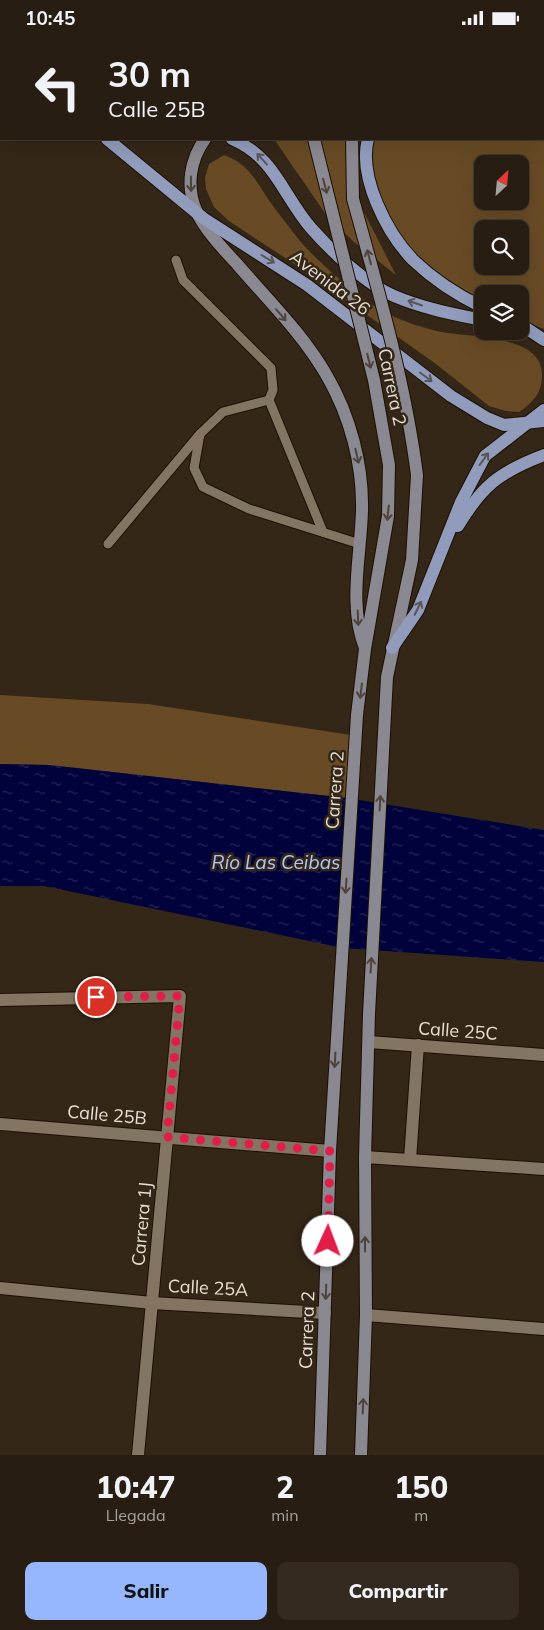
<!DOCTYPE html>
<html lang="es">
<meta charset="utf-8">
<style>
body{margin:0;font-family:Mulish,sans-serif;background:#332a20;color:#f1f3f6;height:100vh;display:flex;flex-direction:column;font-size:19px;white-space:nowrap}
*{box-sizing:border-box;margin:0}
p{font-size:16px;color:#a4a29f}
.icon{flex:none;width:28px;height:28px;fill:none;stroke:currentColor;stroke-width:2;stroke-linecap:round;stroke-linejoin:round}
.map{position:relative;height:1420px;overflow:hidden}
.side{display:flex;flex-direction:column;background:#271d12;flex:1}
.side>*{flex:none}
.hud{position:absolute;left:0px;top:0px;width:545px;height:105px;box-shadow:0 5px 20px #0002,0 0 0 1px #433b32;background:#271d12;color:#f1f3f6;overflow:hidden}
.needle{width:32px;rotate:26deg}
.controls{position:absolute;left:474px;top:120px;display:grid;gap:10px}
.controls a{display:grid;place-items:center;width:55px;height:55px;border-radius:10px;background:#271d12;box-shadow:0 5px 20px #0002,0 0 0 1px #433b32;font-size:25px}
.pin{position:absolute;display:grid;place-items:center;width:42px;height:42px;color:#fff;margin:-21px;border:2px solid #fff;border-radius:50%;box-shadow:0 1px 5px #0007}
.me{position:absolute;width:55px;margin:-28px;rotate:2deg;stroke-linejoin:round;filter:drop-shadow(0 0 4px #0008)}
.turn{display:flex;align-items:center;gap:18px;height:105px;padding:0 25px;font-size:22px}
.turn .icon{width:65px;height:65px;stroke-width:2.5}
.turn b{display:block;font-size:35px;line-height:42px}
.eta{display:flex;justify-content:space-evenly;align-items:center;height:85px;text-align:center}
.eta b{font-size:30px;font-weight:800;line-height:35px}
.action{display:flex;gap:10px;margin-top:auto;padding:10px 25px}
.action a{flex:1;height:58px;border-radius:10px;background:#96b6fd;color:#111;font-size:20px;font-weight:800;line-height:58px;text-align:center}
.action a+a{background:#332a20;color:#f1f3f6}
.status{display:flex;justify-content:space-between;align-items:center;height:35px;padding:0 25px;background:#271d12;direction:ltr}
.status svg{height:14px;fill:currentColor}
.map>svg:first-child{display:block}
</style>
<div class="status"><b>10:45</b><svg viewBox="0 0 49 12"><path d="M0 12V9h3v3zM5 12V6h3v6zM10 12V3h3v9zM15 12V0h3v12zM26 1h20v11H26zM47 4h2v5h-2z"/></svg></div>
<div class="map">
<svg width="544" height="1420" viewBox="0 0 544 1420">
<defs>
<pattern id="water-ripples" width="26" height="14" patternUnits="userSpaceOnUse" patternTransform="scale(1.25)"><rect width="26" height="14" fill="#01023b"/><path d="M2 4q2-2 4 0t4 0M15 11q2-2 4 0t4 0" fill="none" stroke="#262656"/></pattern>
</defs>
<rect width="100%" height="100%" fill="#342718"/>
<!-- green -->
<g fill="#684b25" fill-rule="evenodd">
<polygon points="84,0 292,0 290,1"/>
<path d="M 303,0 L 544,0 L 544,294 L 520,285 L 520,259 L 482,259 L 482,270 L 412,223 L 367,144 L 368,104 L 544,104 L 544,1 ZM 482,129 L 520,129 L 520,166 L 482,166 ZM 482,194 L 520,194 L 520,231 L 482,231 Z"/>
<polygon points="274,104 346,104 349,148 396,240 354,207 327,181"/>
<path d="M 224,120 C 247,128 255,144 268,164 C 278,178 289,192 300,206 C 318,227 354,258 377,273 C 396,284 416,291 437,296 C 465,303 544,298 542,341 C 542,357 533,368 519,377 L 506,376 L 489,371 L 436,329 L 302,234 L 229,186 L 214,172 L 206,154 L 205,143 L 209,129 Z"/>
<polygon points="0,660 148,669 351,700 347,763 49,730 0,729"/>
</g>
<!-- water -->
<polygon fill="url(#water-ripples)" points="0,729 49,730 347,763 544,795 544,927 343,913 44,851 0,851"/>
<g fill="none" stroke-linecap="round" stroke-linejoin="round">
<!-- lane casing -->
<g stroke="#1c1003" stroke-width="11">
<g id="lane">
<polyline points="176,225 183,245 271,333 273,355 269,365 223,377 200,399 194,433 203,452 249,474 360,509"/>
<polyline points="269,365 323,497"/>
<polyline points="108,509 200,399"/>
</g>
</g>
<!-- street casing -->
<g stroke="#1c1003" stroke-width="14">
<g id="street">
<polyline points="0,965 180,961 138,1420"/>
<polyline points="369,1007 544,1020"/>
<polyline points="0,1089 330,1116"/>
<polyline points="365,1122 544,1134"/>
<polyline points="410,1125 418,1010"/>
<polyline points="0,1253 152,1268 325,1278"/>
<polyline points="366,1280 544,1294"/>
</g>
</g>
<!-- secondary casing -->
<g stroke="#1c1003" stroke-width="14">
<g id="secondary">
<polyline points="308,0 308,1"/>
<polyline points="295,1 296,0"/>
<polyline points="416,1 417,0"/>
<path d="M 205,104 C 190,125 186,151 196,175 C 203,193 224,215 237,229 C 268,265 303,299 327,341 C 350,381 363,429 362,475 C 361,520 348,570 365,613"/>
<polyline points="352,104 353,164"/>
<polyline points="320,1420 330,1116 357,680 365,614 388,481 389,430"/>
<polyline points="361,1420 366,1280 365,1122 369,979 387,642 412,525 417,440"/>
</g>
</g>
<!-- primary casing -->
<g stroke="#1c1003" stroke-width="14">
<g id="primary">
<polyline points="22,0 24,1"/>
<polyline points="0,10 1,11"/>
<polyline points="107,104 203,183 307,250 451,361 487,383 504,390 544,386"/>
<path d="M 232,104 C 275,122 283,161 311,193 C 332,217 366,249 394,261 C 422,273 453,279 482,285"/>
<path d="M 368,104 C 358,142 387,198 413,225 C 433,244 457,260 482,272"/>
<polyline points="520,289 544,305"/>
<path d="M 458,491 C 482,451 499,437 544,420"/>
<polyline points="392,613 418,575 461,467 485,421 544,375"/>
</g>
</g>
<!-- lane -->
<use href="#lane" stroke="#847462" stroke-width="9"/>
<!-- street -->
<use href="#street" stroke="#847462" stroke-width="12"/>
<!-- secondary -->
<use href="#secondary" stroke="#8a8890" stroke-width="12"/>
<!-- primary -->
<use href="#primary" stroke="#919cbd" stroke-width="12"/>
<!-- secondary-bridge casing -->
<g stroke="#1c1003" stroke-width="14" stroke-linecap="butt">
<g id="secondary-bridge">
<polyline points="314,104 374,345 389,430"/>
<path d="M 353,164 C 378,255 405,346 417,440"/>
</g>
</g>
<!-- secondary-bridge -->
<use href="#secondary-bridge" stroke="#8a8890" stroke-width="12"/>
</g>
<!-- one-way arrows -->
<defs><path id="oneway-shaft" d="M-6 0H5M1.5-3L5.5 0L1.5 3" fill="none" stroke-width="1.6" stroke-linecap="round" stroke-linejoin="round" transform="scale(1.25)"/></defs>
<g stroke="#59565a">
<use href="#oneway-shaft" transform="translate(262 124) rotate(-132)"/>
<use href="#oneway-shaft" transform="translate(268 224) rotate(31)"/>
<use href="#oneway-shaft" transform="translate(415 268) rotate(-161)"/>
<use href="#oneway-shaft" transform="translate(426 342) rotate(37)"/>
<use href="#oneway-shaft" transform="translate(484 424) rotate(-54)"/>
<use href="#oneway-shaft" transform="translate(418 573) rotate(-64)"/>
</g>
<g stroke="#4e443c">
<use href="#oneway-shaft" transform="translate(191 149) rotate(89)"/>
<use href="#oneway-shaft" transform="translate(325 151) rotate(75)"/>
<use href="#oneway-shaft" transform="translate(369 222) rotate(-105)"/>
<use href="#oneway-shaft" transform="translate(281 280) rotate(49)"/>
<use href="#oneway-shaft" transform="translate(369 326) rotate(76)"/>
<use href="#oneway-shaft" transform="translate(357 421) rotate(77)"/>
<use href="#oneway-shaft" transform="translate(388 478) rotate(96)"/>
<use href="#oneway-shaft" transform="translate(358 583) rotate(88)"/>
<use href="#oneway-shaft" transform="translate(361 656) rotate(97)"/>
<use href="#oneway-shaft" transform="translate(380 768) rotate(-87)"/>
<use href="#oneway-shaft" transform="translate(346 851) rotate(94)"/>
<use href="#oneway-shaft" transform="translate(371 930) rotate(-87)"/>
<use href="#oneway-shaft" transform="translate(335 1025) rotate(93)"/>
<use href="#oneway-shaft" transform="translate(365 1209) rotate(-90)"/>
<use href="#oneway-shaft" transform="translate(326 1257) rotate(92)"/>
<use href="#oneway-shaft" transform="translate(363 1371) rotate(-88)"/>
</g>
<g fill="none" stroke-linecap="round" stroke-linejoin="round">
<!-- route -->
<polyline stroke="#e11d48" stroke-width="9" stroke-dasharray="0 16.2" points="96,962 180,961 167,1102 330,1116 328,1206"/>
</g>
<g text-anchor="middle" stroke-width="5" stroke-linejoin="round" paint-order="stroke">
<!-- street labels -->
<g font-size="18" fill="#e7dfd5" stroke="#342718">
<text transform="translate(330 248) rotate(37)" y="6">Avenida 26</text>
<text transform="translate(392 352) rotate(78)" y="6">Carrera 2</text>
<text transform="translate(335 755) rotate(-86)" y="6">Carrera 2</text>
<text transform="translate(458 996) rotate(4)" y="6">Calle 25C</text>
<text transform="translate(107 1080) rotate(5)" y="6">Calle 25B</text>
<text transform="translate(142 1189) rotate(-85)" y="6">Carrera 1J</text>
<text transform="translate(208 1253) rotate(3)" y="6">Calle 25A</text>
<text transform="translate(307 1295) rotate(-88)" y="6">Carrera 2</text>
</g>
<!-- water labels -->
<g font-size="19" font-style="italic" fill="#afc8ff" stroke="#342718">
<text x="276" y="834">Río Las Ceibas</text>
</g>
</g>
</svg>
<div class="controls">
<a><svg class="needle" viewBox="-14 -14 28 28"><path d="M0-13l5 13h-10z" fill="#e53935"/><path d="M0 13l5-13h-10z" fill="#a4a29f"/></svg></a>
<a><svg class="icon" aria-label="search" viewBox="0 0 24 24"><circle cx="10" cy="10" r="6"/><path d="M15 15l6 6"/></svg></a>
<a><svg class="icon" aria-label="layers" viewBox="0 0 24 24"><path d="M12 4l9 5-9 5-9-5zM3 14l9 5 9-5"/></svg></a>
</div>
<div class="pin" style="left:96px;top:962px;background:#d93025"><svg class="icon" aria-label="arrive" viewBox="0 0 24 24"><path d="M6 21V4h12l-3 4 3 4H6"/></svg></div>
<svg class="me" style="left:328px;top:1206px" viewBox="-20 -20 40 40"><circle r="19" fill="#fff"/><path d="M0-13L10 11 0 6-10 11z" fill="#e11d48"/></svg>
<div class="hud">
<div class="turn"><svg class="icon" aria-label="left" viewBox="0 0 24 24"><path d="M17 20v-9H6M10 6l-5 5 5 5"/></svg><div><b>30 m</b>Calle 25B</div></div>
</div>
</div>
<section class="side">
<div class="eta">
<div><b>10:47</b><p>Llegada</p></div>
<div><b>2</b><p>min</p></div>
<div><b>150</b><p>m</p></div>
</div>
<div class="action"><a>Salir</a><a>Compartir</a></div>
</section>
